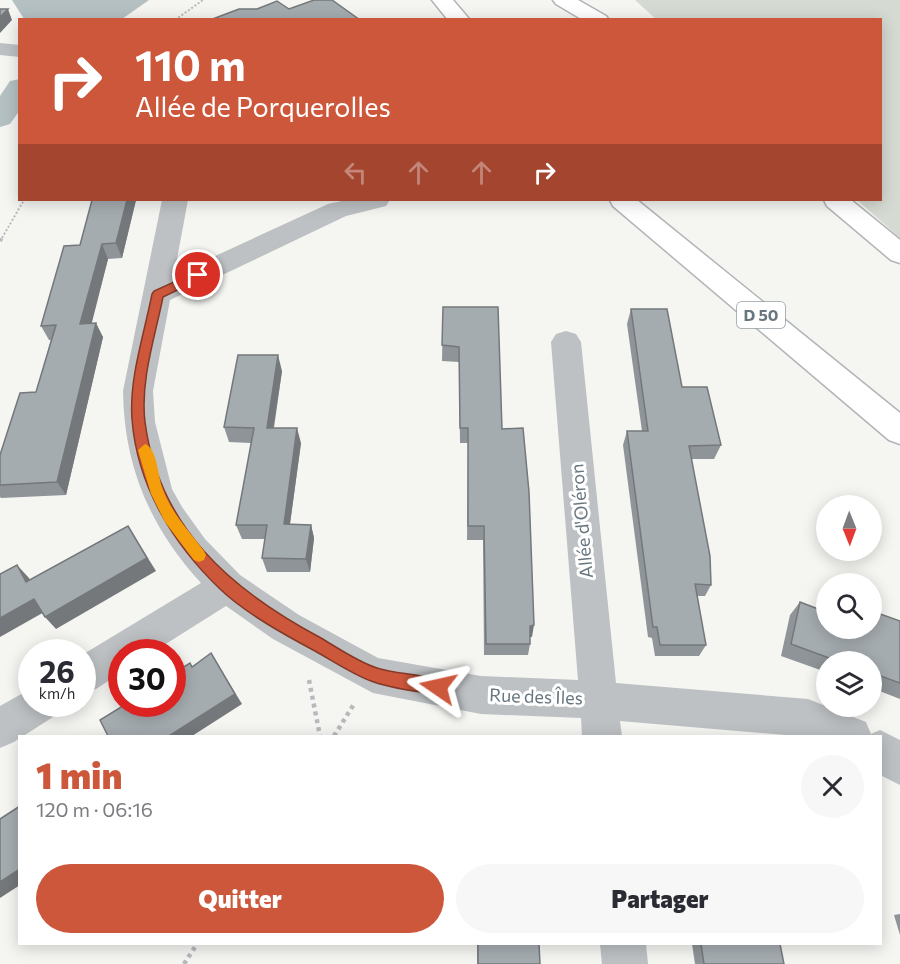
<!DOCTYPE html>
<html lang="fr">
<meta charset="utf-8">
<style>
body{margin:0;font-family:Commissioner,sans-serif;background:#f7f7f7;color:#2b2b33;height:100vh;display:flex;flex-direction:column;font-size:22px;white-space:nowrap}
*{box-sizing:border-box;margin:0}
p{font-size:20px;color:#7c7c81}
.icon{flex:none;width:33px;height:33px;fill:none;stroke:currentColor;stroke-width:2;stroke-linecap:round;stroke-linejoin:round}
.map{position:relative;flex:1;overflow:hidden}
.side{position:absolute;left:18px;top:735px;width:864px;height:210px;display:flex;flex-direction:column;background:#fff;border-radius:0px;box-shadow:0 3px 15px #0003}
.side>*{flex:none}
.hud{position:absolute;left:18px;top:18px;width:864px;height:183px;border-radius:0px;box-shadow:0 3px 15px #0003;background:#cd573b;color:#fff;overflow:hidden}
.needle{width:39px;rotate:179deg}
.tools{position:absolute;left:816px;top:495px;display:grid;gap:12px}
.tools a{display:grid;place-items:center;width:66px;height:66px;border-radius:50%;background:#fff;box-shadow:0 3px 15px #0003;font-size:30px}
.speed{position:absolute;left:18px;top:639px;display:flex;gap:12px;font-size:30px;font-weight:700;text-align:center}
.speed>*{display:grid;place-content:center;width:78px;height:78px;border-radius:50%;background:#fff;box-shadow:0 3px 15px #0003;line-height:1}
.speed small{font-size:15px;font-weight:400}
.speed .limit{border:9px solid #d22;background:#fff;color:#111}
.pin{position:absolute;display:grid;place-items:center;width:51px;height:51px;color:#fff;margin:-26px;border:3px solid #fff;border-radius:50%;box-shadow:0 2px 6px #0007}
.me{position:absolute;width:66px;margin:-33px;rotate:281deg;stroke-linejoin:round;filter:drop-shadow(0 0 4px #0008)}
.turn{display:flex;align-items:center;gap:21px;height:126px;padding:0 18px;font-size:27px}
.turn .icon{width:78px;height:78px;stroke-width:2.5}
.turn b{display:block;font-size:42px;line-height:51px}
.lanes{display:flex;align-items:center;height:57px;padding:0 18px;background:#0003;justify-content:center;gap:30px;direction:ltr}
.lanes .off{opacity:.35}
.round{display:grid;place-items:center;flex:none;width:63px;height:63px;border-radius:32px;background:#f7f7f7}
.overview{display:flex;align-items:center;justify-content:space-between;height:102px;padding:0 18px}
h1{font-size:36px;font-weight:800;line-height:45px;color:#cd573b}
.action{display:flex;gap:12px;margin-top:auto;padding:12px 18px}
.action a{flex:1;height:69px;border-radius:36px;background:#cd573b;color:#fff;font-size:24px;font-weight:800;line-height:69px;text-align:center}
.action a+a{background:#f7f7f7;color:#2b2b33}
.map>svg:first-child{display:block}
</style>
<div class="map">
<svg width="900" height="964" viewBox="0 0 900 964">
<rect width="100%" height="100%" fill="#f5f5f2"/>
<!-- green -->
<polygon fill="#d5dad2" points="635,0 900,0 900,238 857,200 880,200 880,20 656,19"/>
<!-- water -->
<polygon fill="#b5c0c3" points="12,0 149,0 122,19 24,19"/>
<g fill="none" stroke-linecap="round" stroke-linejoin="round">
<!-- canal -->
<polygon fill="#b5c0c3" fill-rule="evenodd" points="20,79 20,110 10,124 0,127 0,96 10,81"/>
<!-- primary casing -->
<g stroke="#b1b5b8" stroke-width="3">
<g id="primary">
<polygon points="432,0 453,0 470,20 448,20"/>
<polygon points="553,0 578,0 606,16 609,20 583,20 556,4"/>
<polygon points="610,200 637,200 900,413 900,444 889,440 613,206"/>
<polygon points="824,200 851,200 900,240 900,263 891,260 827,206"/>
</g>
</g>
<!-- path-far2 -->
<g stroke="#b7babc" stroke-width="2" stroke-dasharray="2 2" stroke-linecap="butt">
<polyline points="175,20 203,0"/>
<polyline points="2,238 24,200"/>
</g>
<!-- path-far1 -->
<polyline stroke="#b7babc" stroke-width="4" stroke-dasharray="3 3" stroke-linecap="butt" points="0,241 2,237"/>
<!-- path -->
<g stroke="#b7babc" stroke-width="4.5" stroke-dasharray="4 4" stroke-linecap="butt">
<polyline points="309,680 320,736"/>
<polyline points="334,736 354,704"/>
<polyline points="184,964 197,944"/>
</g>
<!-- street -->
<g fill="#bdc1c3" fill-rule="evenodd">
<polygon points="0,43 20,45 20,57 0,55"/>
<path d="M 162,200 L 188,200 L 174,275 L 328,204 L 346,200 L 390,200 L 386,206 L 346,216 L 170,300 L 153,391 L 155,422 L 172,489 L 182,507 L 205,539 L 240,575 L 299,615 L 378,658 L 481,676 L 578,680 L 551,342 L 556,334 L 566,331 L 576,334 L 581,342 L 616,683 L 808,699 L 866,722 L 871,734 L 880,730 L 900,740 L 900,785 L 880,775 L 880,736 L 797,736 L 620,721 L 622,736 L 582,736 L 581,718 L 481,714 L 373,693 L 273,639 L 226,606 L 153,652 L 122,652 L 122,672 L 96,689 L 82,694 L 82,655 L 201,583 C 150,527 124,467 123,391 Z"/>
<polygon points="32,688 32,704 58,704 53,717 14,742 0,748 0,706"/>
<polygon points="600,944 646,944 648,964 602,964"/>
</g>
<!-- primary -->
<use href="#primary" fill="#fff" fill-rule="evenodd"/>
</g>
<!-- wall -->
<g fill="#8e9497">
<polygon points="92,200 136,200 122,258 108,259 91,323 103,337 66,495 1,498 0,497 0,455 36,392 51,340 49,340 41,326 80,245"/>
<polygon points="443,307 502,429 532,637 530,637 530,644 528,655 484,655 483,540 467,540 468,443 460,443 459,362 442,361"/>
<polygon points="631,309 721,445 714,459 691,459 711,585 705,596 697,596 706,645 699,656 655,656 652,638 648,637 623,445 627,431 642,431 627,324"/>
<polygon points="282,371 274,428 301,443 290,524 311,525 314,538 310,572 267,572 262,558 265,539 242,539 236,525 251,443 229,442 224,427"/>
<polygon points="800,602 872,628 900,621 900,699 872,688 872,662 826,662 826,672 781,656 790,615"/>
<polygon points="900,914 900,935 894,915"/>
<polygon points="477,944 539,944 540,964 477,964"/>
<polygon points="692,944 780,944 784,964 695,964"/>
</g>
<!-- shaded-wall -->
<g fill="#74787b">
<polygon points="8,9 12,20 0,33 0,17"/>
<polygon points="127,200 136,200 122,258 116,243"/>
<polygon points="102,244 108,259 88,338 80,324"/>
<polygon points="96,323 103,337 66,495 57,482"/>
<polygon points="278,355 282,371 271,443 267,428"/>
<polygon points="297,428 301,443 288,538 284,524"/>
<polygon points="311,525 314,538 310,572 306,559"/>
<polygon points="128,526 156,571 56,629 45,617"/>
<polygon points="17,565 29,578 38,595 26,582"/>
<polygon points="34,599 46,611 0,637 0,618"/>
<polygon points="534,625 532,637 528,637 530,626"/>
<polygon points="211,653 242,704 192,736 169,736"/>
<polygon points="20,869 20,885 0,898 0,882"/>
</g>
<!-- building -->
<g fill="#a5acb0" stroke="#74787b" stroke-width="1.5">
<polygon points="314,0 332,0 360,20 210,20 239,9 257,9 277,1 289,9"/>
<polygon points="0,9 8,9 0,17"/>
<polygon points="92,200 127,200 116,243 102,244 80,324 96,323 57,482 0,485 0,455 20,393 36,392 56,325 41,326 64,246 80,245"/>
<polygon points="443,307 498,307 502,429 523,428 529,492 534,625 530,626 530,644 486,644 484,526 468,526 468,428 460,428 459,347 442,345"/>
<polygon points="631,309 667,309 682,387 707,387 721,445 689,446 710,556 711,585 695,584 706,645 660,645 657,627 653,627 627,431 648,431"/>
<polygon points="238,355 278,355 267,428 297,428 284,524 311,525 306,559 262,558 267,525 236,525 254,428 224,427"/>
<polygon points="128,526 147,558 45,617 34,599 0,618 0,574 17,565 26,582"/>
<polygon points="800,602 826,612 826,628 872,628 872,611 900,621 900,683 872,673 872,662 840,662 791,644"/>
<polygon points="211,653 235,694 169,736 108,736 100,720 126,704 172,704 172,674 190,663 192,667"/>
<polygon points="20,806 20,869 0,882 0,819"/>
<polygon points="478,944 539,944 540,964 478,964"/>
<polygon points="701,944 780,944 784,964 704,964"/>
</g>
<!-- route -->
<path fill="#cd573b" stroke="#853926" stroke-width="1.5" d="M 198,271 L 202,273 L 202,278 L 163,297 C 155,337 140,381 145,422 C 159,528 231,590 321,638 C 338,648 358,662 377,668 C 398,675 422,673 443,682 L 446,687 L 443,692 L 438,695 C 416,691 392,689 371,681 C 352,674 333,661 315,651 C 285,635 245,613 220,589 C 173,544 137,486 132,419 C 129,378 144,335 152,294 L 154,291 Z"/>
<!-- slow -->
<path fill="#f59e0b" d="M 145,444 C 157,448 158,476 162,487 C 170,511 189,531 204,551 L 206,555 L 204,560 L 199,562 L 194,560 L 165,522 L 151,494 L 138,450 Z"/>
<g text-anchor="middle" stroke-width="6" stroke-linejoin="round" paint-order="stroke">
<!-- shield labels -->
<rect fill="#fff" stroke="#959fa5" stroke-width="1.5" x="737" y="302" width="48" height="26" rx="4.5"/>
<g font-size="16" font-weight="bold" fill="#68767f">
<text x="761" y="321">D 50</text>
</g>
<!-- street labels -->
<g font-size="18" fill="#68767f" stroke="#fff">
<text transform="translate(582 521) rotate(-95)" y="6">Allée d'Oléron</text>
<text transform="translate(536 697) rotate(2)" y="6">Rue des Îles</text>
</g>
</g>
</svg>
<div class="tools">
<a><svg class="needle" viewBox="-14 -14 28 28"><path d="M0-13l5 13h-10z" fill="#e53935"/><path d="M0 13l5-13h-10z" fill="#7c7c81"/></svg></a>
<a><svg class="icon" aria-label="search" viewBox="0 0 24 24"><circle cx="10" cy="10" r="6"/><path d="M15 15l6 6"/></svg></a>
<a><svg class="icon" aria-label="layers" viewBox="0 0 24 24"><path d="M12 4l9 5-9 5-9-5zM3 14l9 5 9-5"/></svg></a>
</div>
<div class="speed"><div>26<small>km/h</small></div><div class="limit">30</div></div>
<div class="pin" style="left:198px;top:275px;background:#d93025"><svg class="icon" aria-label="arrive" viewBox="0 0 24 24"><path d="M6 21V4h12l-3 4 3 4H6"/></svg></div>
<svg class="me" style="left:438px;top:687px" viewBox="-20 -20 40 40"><path d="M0-17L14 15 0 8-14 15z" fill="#cd573b" stroke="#fff" stroke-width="4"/></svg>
<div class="hud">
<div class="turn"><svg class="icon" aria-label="right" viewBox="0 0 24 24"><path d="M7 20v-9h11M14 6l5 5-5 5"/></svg><div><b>110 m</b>Allée de Porquerolles</div></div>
<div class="lanes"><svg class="icon off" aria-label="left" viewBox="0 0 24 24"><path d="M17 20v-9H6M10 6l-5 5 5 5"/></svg><svg class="icon off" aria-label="ahead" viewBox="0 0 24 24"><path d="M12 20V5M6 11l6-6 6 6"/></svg><svg class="icon off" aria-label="ahead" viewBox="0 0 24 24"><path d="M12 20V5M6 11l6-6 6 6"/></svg><svg class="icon" aria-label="right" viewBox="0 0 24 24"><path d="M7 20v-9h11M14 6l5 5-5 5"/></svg></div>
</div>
<section class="side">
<div class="overview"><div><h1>1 min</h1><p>120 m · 06:16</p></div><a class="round"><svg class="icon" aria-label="close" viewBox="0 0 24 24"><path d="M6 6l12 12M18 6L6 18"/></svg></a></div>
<div class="action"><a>Quitter</a><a>Partager</a></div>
</section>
</div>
